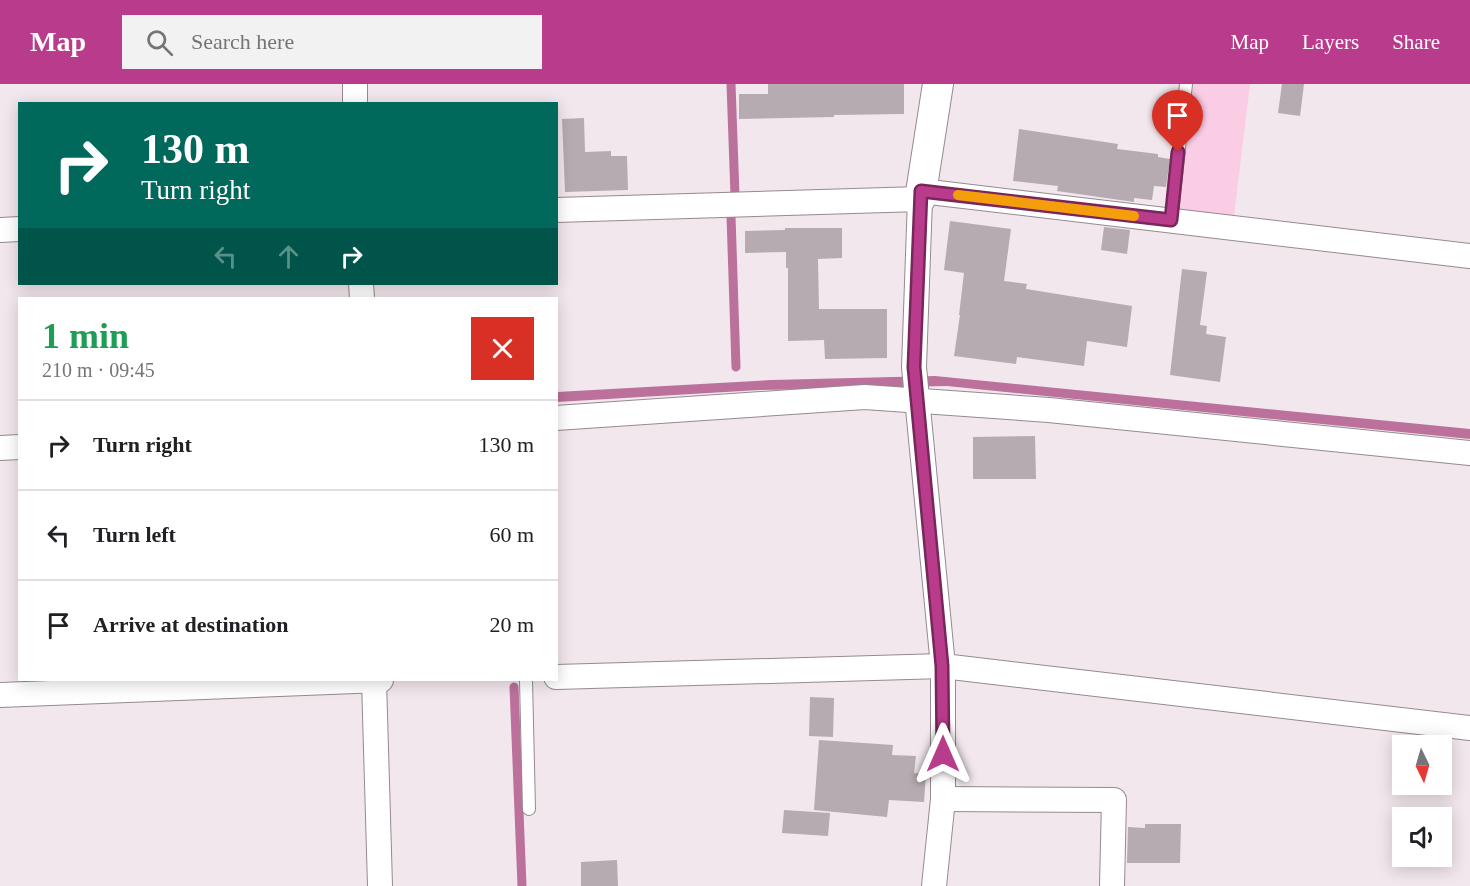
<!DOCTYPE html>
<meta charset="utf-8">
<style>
body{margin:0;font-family:Georgia,serif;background:#f2f2f2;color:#202124;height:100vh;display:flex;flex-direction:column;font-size:22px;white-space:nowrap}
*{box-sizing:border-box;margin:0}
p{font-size:20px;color:#757577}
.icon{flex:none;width:33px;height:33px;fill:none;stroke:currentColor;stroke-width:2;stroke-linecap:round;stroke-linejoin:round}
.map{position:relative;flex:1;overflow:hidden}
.panel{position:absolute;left:18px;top:213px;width:540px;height:384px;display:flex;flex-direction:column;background:#fff;border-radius:0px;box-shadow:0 3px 15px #0003}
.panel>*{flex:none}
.guide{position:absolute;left:18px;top:18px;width:540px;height:183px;border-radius:0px;box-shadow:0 3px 15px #0003;background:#00695c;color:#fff;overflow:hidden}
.needle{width:39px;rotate:175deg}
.buttons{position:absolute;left:1392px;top:651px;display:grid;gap:12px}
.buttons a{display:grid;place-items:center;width:60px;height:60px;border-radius:0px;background:#fff;box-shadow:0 3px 15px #0003;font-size:30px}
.pin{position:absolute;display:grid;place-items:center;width:51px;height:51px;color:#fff;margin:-62px -26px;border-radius:50% 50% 50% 0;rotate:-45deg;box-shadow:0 0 6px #0007}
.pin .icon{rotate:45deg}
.me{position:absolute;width:66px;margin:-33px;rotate:0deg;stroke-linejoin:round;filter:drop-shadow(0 0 4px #0008)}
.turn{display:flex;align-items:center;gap:21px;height:126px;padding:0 24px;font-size:27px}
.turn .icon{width:78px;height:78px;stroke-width:2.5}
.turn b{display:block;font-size:42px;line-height:51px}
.lanes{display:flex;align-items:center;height:57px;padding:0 24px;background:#0003;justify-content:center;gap:30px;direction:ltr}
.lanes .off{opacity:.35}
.round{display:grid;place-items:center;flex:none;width:63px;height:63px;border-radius:0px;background:#f2f2f2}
.overview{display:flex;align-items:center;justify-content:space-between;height:102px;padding:0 24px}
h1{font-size:36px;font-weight:800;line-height:45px;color:#1e9e55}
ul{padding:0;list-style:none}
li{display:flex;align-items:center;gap:18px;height:90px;padding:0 24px;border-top:2px solid #e0e0e0}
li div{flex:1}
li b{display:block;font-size:22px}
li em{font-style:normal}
header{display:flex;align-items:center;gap:36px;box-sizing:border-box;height:84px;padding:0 30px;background:#b93c8c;color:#fff}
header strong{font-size:28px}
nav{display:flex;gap:33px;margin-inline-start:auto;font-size:21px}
.search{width:420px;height:54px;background:#f2f2f2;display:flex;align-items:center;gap:15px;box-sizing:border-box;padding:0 21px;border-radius:0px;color:#757577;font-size:22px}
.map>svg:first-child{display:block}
</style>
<header>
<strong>Map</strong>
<div class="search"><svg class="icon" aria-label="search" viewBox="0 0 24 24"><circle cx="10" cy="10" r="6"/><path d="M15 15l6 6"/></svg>Search here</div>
<nav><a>Map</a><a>Layers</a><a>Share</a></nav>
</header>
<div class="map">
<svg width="1470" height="802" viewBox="0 0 1470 802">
<rect width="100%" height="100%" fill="#f2e7ed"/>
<!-- green -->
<polygon fill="#fbcde5" points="1192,0 1250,0 1234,132 1176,125"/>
<!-- water -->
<polygon fill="#bb719b" points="935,292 1470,345 1470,355 947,302 759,306 557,318 557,308 771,296"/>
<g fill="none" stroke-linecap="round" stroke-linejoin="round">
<!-- stream -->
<g stroke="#bb719b" stroke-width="9">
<polyline points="731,0 735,111"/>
<polyline points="731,132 736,283"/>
<polyline points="514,603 522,802"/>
</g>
</g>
<!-- building -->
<g fill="#b6abb1">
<polygon points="768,0 904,0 904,30 834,31 834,33 739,35 739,10 768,10"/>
<polygon points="1282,0 1304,0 1300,32 1278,29"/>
<polygon points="584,34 585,68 611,67 611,72 627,72 628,106 565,108 562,35"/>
<polygon points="1019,45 1118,60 1117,65 1158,70 1158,73 1170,75 1166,103 1154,102 1152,116 1134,114 1134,118 1057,107 1058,102 1013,97"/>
<polygon points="950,137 1011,145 1004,197 1027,200 1026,205 1132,222 1127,263 1087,257 1084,282 1017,273 1016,280 954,272 960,231 959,231 964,189 944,186"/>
<polygon points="1104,143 1130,146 1127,170 1101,166"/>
<polygon points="785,144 842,144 842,174 818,175 819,225 887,225 887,274 825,275 824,256 788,257 788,184 786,184 786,168 745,169 745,147 785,146"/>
<polygon points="1182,185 1207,188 1200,241 1207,242 1206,250 1226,253 1220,298 1170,291"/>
<polygon points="1035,352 1036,395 973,395 973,353"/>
<polygon points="810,613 834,614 833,653 809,652"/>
<polygon points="819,656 893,661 892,671 916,672 914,689 926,690 924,718 889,716 887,733 814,726"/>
<polygon points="784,726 830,729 828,752 782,749"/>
<polygon points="1145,740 1181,740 1180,779 1127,779 1128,743 1145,744"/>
<polygon points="617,776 618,802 581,802 581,778"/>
</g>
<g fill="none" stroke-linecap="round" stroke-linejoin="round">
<!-- service casing -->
<g stroke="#948a8f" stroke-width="14">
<g id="service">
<polyline points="1171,137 1186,0"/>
<polyline points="526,596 529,725"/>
</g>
</g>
<!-- minor casing -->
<g stroke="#948a8f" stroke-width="26">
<g id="minor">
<polyline points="355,0 355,20"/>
<polyline points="921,107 1470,172"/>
<polyline points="556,126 920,115 914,283 943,582 943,715 934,802"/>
<polyline points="0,146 20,145"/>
<polyline points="361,200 362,214"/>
<polyline points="556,334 865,313 1049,326 1470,369"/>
<polyline points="0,364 20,363"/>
<polyline points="556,593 943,582 1470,644"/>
<polyline points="374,596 380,802"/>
<polyline points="0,611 381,596"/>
<polyline points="943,715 1114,716 1112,802"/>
</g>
</g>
<!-- tertiary casing -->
<g stroke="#948a8f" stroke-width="32">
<polyline id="tertiary" points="920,115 938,0"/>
</g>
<!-- service -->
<use href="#service" stroke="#fff" stroke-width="12"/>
<!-- minor -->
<use href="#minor" stroke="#fff" stroke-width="24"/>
<!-- tertiary -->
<use href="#tertiary" stroke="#fff" stroke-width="30"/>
</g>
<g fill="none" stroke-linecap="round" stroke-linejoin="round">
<!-- route casing -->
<g stroke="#78275b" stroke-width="15">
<polyline id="route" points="943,670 942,582 914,283 921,107 1171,136 1178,68"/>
</g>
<!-- route -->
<use href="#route" stroke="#b93c8c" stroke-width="10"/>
<!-- slow -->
<polyline stroke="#f59e0b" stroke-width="10" points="958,111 1134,132"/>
</g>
</svg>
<div class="buttons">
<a><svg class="needle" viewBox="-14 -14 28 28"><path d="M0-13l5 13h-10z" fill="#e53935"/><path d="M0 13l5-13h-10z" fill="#757577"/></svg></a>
<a><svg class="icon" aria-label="sound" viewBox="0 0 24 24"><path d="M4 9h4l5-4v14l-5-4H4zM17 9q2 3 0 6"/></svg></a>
</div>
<div class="pin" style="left:1178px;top:68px;background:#d93025"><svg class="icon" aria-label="arrive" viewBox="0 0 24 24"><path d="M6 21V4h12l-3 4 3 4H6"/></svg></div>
<svg class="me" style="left:943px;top:670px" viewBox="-20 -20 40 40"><path d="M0-17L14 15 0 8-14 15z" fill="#b93c8c" stroke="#fff" stroke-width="4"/></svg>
<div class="guide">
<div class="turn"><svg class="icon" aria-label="right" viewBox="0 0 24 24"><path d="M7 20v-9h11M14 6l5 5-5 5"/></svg><div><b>130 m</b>Turn right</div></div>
<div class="lanes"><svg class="icon off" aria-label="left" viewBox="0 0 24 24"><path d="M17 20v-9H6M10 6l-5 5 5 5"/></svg><svg class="icon off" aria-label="ahead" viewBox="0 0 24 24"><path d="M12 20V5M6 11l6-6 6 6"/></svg><svg class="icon" aria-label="right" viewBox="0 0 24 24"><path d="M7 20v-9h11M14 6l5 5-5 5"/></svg></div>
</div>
<section class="panel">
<div class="overview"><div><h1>1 min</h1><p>210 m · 09:45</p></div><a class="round" style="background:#d93025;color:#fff"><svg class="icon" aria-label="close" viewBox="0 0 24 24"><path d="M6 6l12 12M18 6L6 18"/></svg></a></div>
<ul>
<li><svg class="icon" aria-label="right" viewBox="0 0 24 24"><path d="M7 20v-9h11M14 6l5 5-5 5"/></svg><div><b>Turn right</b></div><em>130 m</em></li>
<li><svg class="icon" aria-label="left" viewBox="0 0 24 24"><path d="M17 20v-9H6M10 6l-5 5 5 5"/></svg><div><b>Turn left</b></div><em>60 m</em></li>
<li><svg class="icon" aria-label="arrive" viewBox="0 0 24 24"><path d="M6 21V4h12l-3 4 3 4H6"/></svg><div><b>Arrive at destination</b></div><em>20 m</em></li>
</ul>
</section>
</div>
